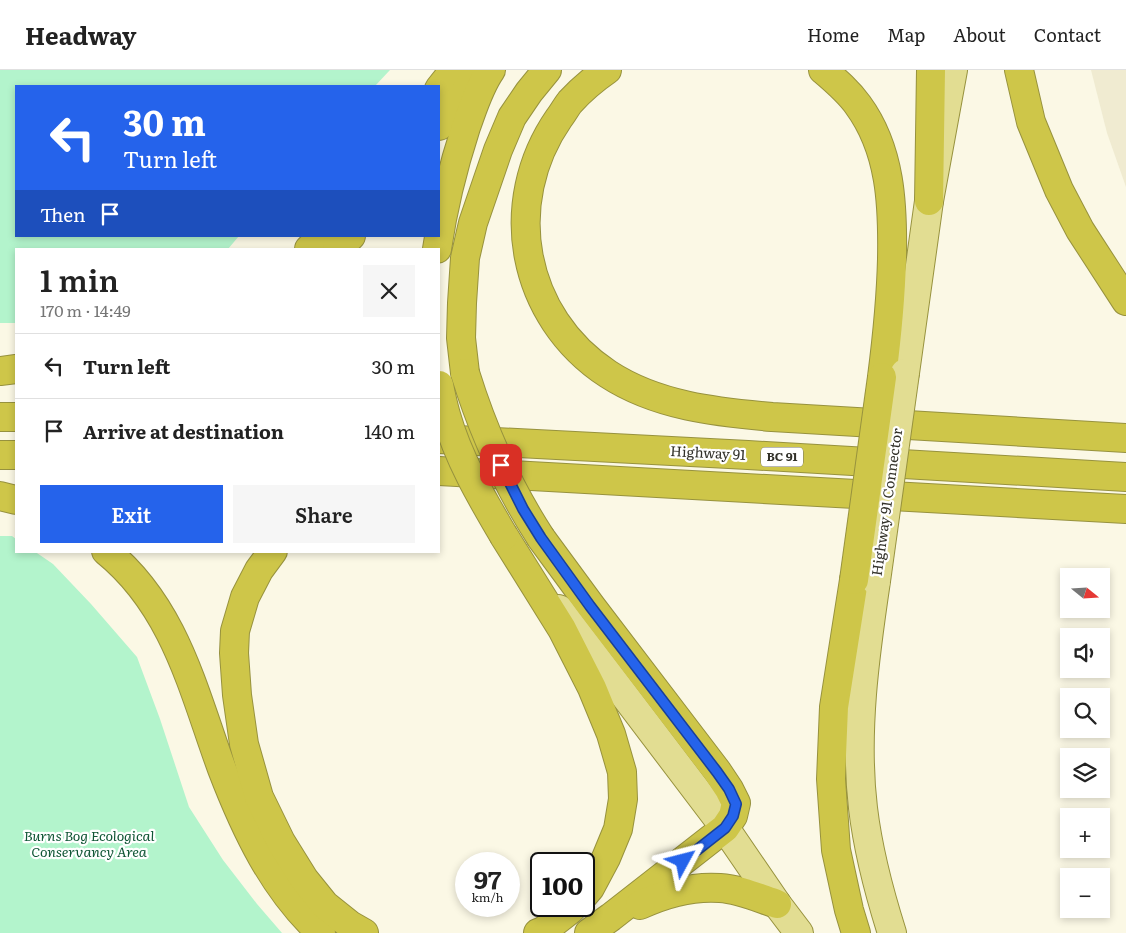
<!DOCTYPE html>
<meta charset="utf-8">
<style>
body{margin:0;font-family:Literata,serif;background:#f6f6f6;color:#222;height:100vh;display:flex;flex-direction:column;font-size:19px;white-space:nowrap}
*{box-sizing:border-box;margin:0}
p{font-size:16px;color:#767676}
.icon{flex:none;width:28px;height:28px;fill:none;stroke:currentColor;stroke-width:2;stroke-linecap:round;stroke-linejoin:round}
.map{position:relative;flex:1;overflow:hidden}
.side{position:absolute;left:15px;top:178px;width:425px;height:305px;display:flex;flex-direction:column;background:#fff;border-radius:0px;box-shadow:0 2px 8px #0003}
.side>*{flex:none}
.guide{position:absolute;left:15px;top:15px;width:425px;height:152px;border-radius:0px;box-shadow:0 2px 8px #0003;background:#2563eb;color:#fff;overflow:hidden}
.needle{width:32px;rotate:108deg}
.controls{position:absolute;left:1060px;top:498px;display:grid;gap:10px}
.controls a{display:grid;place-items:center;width:50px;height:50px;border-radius:0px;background:#fff;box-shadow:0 2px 8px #0003;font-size:25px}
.speed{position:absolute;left:455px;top:782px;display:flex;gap:10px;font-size:25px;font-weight:700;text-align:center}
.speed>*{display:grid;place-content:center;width:65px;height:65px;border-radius:50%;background:#fff;box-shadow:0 2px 8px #0003;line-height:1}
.speed small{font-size:12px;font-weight:400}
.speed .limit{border:2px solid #111;border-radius:8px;background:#fff;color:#111}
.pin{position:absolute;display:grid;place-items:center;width:42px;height:42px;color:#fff;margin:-21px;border-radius:10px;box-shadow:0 2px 8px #0006}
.me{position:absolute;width:55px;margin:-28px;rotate:52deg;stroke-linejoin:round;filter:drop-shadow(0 0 4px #0008)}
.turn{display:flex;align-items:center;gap:18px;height:105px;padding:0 25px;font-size:22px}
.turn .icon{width:65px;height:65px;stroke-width:2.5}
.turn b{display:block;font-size:35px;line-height:42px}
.then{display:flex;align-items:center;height:48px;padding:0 25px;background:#0003;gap:10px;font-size:19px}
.round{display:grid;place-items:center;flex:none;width:52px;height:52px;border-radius:0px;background:#f6f6f6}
.head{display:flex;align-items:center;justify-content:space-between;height:85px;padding:0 25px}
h1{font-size:30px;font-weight:600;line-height:38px}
.primary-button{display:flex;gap:10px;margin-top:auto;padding:10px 25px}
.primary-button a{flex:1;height:58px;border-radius:0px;background:#2563eb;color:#fff;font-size:20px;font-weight:600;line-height:58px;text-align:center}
.primary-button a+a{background:#f6f6f6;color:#222}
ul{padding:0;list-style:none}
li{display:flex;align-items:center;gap:15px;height:65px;padding:0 25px;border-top:1px solid #e0e0e0}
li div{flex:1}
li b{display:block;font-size:19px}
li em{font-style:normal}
header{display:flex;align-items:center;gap:30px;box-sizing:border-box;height:70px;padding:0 25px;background:#fff;border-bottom:1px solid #e0e0e0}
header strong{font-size:24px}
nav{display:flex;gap:28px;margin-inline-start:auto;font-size:18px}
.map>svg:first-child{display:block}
</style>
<header>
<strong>Headway</strong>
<nav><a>Home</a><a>Map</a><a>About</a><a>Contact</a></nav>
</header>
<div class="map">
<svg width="1126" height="863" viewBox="0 0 1126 863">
<rect width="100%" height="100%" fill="#fbf8e5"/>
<!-- built -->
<polygon fill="#f0ebd1" points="1091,0 1126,0 1126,117 1107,63"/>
<!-- green -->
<g fill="#b3f4cc">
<polygon points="0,0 390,0 375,16 16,16 16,166 239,166 228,179 16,179 16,253 0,253"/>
<polygon points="0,466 12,466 16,469 16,481 34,481 53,494 91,534 137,587 160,649 189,737 223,790 257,834 282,863 0,863"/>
</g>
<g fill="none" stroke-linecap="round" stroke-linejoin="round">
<!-- major casing -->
<g stroke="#97923e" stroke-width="30">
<g id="major">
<polyline points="905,303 929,131 953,0"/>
<path d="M 876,511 C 865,585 854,663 863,738 C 868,780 879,822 892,863"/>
<polyline points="559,539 725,758 777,834 799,863"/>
</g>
</g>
<!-- highway casing -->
<g stroke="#97923e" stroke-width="30">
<g id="highway">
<path d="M 607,0 C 594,9 581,20 570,32 C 566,37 563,43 559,48 C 500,133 521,247 608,304 C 657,336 716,342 772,347 L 1126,368"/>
<path d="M 823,0 C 836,11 848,21 858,35 C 891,80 893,135 892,189 C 891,229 887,268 882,307"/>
<polyline points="1019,0 1031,52 1059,120 1080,160 1126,231"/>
<polyline points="439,19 454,0"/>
<polyline points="439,56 477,6"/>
<polyline points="929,131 931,0"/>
<polyline points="309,179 323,166"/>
<polyline points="337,179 351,166"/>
<path d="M 437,179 C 443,137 453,97 466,57 C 473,38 479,17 491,0"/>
<polyline points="0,301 16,299"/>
<polyline points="465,303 461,268 462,233 465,188 473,153 498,80 512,47 529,22 547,0"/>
<polyline points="0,347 16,347"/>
<polyline points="439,369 748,385 1126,407"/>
<polyline points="0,385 16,385"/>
<polyline points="439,401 1126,439"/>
<polyline points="0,426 16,430"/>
<polyline points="504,466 562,559 592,618 611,664 622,702 623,729 618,759 606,788 590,818 584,825"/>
<polyline points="541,468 591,536 717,701 729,719 736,733 733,746 725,758 611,847 589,863"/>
<path d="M 106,481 C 175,537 193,620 222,699 C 245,759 273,819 321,863"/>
<polyline points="273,481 259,500 245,527 235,561 234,583 237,625 244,674 259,727 281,772 304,809 325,835 350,855 364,863"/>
<polyline points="854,510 834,637 831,709 836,780 849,840 856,863"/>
<path d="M 640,835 C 666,823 692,816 720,818 C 739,819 759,828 777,834"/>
<polyline points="538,863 543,861 570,840 574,836"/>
</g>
</g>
<!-- major -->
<use href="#major" stroke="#e2dd92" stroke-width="28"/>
<!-- highway -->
<use href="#highway" stroke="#cec649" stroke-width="28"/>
<!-- major-bridge casing -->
<g stroke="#97923e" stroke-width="30" stroke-linecap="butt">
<polyline id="major-bridge" points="876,511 905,303"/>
</g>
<!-- highway-bridge casing -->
<g stroke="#97923e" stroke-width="30" stroke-linecap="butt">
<g id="highway-bridge">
<path d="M 465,303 C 483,361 508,417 541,468"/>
<path d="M 439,315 C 441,325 443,335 446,345 C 458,388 481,427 504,466"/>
<polyline points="854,510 882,307"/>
</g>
</g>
<!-- major-bridge -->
<use href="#major-bridge" stroke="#e2dd92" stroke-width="28"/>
<!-- highway-bridge -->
<use href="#highway-bridge" stroke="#cec649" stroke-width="28"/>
</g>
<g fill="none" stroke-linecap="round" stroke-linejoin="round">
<!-- route casing -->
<g stroke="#184099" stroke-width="12">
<polyline id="route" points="501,395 523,439 541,468 590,536 717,702 729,719 736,734 733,746 725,758 683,791"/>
</g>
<!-- route -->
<use href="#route" stroke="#2563eb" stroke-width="9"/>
</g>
<g text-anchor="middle" stroke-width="4.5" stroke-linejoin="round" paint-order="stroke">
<!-- shield labels -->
<rect fill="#fff" stroke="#706f69" stroke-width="1" x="761" y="377.5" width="42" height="19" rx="4"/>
<g font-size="12" font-weight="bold" fill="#323129">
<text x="782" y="391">BC 91</text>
</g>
<!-- street labels -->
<g font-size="14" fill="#323129" stroke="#fff">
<text transform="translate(708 383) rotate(3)" y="5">Highway 91</text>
<text transform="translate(887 432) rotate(-82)" y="5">Highway 91 Connector</text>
</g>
<!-- park labels -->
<g font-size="14" font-style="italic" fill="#105635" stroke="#fff">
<text x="89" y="771">Burns Bog Ecological<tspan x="89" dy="16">Conservancy Area</tspan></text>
</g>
</g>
</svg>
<div class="controls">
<a><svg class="needle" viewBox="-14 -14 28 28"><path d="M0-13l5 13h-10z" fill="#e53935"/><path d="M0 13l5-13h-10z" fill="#767676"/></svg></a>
<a><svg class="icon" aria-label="sound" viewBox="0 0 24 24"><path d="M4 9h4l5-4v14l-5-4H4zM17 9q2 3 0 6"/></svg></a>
<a><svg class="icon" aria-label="search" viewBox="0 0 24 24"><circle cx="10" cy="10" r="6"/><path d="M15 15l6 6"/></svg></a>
<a><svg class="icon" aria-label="layers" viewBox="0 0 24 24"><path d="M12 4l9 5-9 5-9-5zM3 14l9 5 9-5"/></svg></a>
<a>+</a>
<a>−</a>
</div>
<div class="speed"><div>97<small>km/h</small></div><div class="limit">100</div></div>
<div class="pin" style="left:501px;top:395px;background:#d93025"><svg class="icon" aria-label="arrive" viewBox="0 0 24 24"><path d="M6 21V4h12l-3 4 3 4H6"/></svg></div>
<svg class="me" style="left:683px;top:791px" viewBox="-20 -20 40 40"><path d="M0-17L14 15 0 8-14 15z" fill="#2563eb" stroke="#fff" stroke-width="4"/></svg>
<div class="guide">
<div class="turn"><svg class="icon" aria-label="left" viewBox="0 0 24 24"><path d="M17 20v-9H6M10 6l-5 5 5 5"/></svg><div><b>30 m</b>Turn left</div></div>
<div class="then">Then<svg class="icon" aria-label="arrive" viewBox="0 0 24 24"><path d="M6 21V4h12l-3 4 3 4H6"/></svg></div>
</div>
<section class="side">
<div class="head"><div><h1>1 min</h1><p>170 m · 14:49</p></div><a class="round"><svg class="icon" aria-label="close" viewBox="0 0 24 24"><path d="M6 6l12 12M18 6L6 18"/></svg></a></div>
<ul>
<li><svg class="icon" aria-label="left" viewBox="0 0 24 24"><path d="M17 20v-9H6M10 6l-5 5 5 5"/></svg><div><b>Turn left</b></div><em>30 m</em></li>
<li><svg class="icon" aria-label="arrive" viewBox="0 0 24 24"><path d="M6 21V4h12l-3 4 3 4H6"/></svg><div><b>Arrive at destination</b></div><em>140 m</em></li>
</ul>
<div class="primary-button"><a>Exit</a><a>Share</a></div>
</section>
</div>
